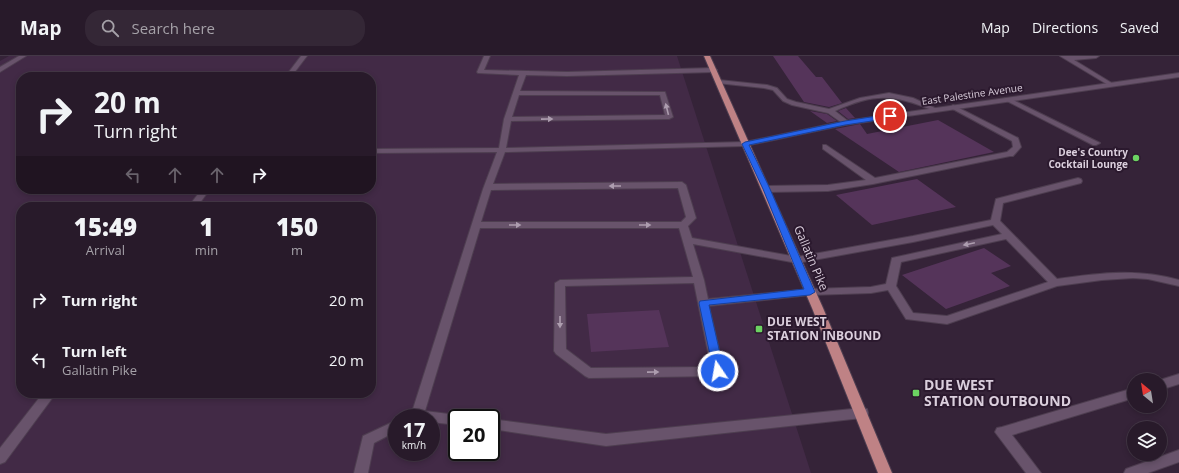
<!DOCTYPE html>
<style>
body{margin:0;font-family:"Open Sans",sans-serif;background:#342736;color:#f1f3f6;height:100vh;display:flex;flex-direction:column;font-size:15px;white-space:nowrap}
*{box-sizing:border-box;margin:0}
p{font-size:13px;color:#a5a1a8}
.icon{flex:none;width:22px;height:22px;fill:none;stroke:currentColor;stroke-width:2;stroke-linecap:round;stroke-linejoin:round}
.map{position:relative;flex:1;overflow:hidden}
.side{position:absolute;left:16px;top:146px;width:360px;height:196px;display:flex;flex-direction:column;background:#281a2a;border-radius:16px;box-shadow:0 2px 6px #0003,0 0 0 1px #443847}
.side>*{flex:none}
.banner{position:absolute;left:16px;top:16px;width:360px;height:122px;border-radius:16px;box-shadow:0 2px 6px #0003,0 0 0 1px #443847;background:#281a2a;color:#f1f3f6;overflow:hidden}
.needle{width:26px;rotate:330deg}
.tools{position:absolute;left:1127px;top:317px;display:grid;gap:8px}
.tools a{display:grid;place-items:center;width:40px;height:40px;border-radius:50%;background:#281a2a;box-shadow:0 2px 6px #0003,0 0 0 1px #443847;font-size:20px}
.speed{position:absolute;left:388px;top:353px;display:flex;gap:8px;font-size:20px;font-weight:700;text-align:center}
.speed>*{display:grid;place-content:center;width:52px;height:52px;border-radius:50%;background:#281a2a;box-shadow:0 2px 6px #0003,0 0 0 1px #443847;line-height:1}
.speed small{font-size:10px;font-weight:400}
.speed .limit{border:2px solid #111;border-radius:6px;background:#fff;color:#111}
.pin{position:absolute;display:grid;place-items:center;width:34px;height:34px;color:#fff;margin:-17px;border:2px solid #fff;border-radius:50%;box-shadow:0 1px 4px #0007}
.me{position:absolute;width:44px;margin:-22px;rotate:348deg;stroke-linejoin:round;filter:drop-shadow(0 0 3px #0008)}
.turn{display:flex;align-items:center;gap:14px;height:84px;padding:0 12px;font-size:18px}
.turn .icon{width:52px;height:52px;stroke-width:2.5}
.turn b{display:block;font-size:28px;line-height:34px}
.lanes{display:flex;align-items:center;height:38px;padding:0 12px;background:#0003;justify-content:center;gap:20px;direction:ltr}
.lanes .off{opacity:.35}
.eta{display:flex;justify-content:space-evenly;align-items:center;height:68px;text-align:center}
.eta b{font-size:24px;font-weight:800;line-height:28px}
ul{padding:0;list-style:none}
li{display:flex;align-items:center;gap:12px;height:60px;padding:0 12px}
li div{flex:1}
li b{display:block;font-size:15px}
li em{font-style:normal}
header{display:flex;align-items:center;gap:24px;box-sizing:border-box;height:56px;padding:0 20px;background:#281a2a;border-bottom:1px solid #443847}
header strong{font-size:19px}
nav{display:flex;gap:22px;margin-inline-start:auto;font-size:14px}
.search{width:280px;height:36px;background:#342736;display:flex;align-items:center;gap:10px;box-sizing:border-box;padding:0 14px;border-radius:16px;color:#a5a1a8;font-size:15px}
.map>svg:first-child{display:block}
</style>
<header>
<strong>Map</strong>
<div class="search"><svg class="icon" aria-label="search" viewBox="0 0 24 24"><circle cx="10" cy="10" r="6"/><path d="M15 15l6 6"/></svg>Search here</div>
<nav><a>Map</a><a>Directions</a><a>Saved</a></nav>
</header>
<div class="map">
<svg width="1179" height="417" viewBox="0 0 1179 417">
<rect width="100%" height="100%" fill="#352338"/>
<!-- built -->
<path fill="#422a46" fill-rule="evenodd" d="M 9,0 L 677,0 L 811,417 L 0,417 L 0,5 ZM 21,21 L 371,21 L 371,133 L 21,133 ZM 21,151 L 371,151 L 371,337 L 21,337 ZM 397,362 L 431,362 L 431,396 L 397,396 ZM 457,362 L 491,362 L 491,396 L 457,396 Z"/>
<!-- building -->
<g fill="#55345a">
<polygon points="773,0 798,0 816,21 822,21 842,47 829,51 804,46"/>
<polygon points="846,52 855,62 848,63 838,55"/>
<polygon points="810,55 827,58 837,65 827,67"/>
<polygon points="938,64 994,96 899,116 835,73 860,68 867,78"/>
<polygon points="917,123 956,151 872,169 836,139"/>
<polygon points="984,192 1011,210 991,217 1010,230 946,253 902,219"/>
<polygon points="659,254 669,291 591,296 587,258"/>
</g>
<g fill="none" stroke-linecap="round" stroke-linejoin="round">
<!-- service casing -->
<g stroke="#4e3e50" stroke-width="2">
<g id="service">
<polygon points="19,0 26,0 0,16 0,11"/>
<polygon points="301,0 307,0 291,21 285,21"/>
<path d="M 484,0 L 490,0 L 484,14 L 567,16 L 714,12 L 717,14 L 714,16 L 567,20 L 526,19 L 520,35 L 665,36 L 673,61 L 669,63 L 511,65 L 506,92 L 745,86 L 749,88 L 745,90 L 505,96 L 493,128 L 682,126 L 686,129 L 696,162 L 688,170 L 692,182 L 797,201 L 913,180 L 991,164 L 996,143 L 1078,122 L 1081,123 L 1082,125 L 1081,127 L 1003,147 L 1000,165 L 1057,223 C 1099,217 1138,212 1179,224 L 1179,230 L 1148,223 L 1133,222 L 1102,224 L 1057,230 L 947,268 L 906,263 L 888,234 L 871,237 L 810,239 L 709,250 L 724,315 L 722,318 L 718,320 L 589,322 L 585,320 L 556,298 L 554,295 L 555,227 L 560,224 L 693,221 L 679,172 L 480,172 L 425,355 L 457,359 L 463,362 L 457,362 L 457,369 L 431,366 L 431,362 L 404,362 L 406,358 L 412,356 L 483,133 L 497,96 L 371,97 L 371,93 L 499,92 L 504,63 L 519,19 L 478,17 L 477,16 ZM 519,39 L 660,39 L 665,59 L 512,61 ZM 678,132 L 686,161 L 681,166 L 481,166 L 491,134 ZM 993,169 L 1002,178 L 892,202 L 886,228 L 871,231 L 810,233 L 708,243 L 704,224 L 693,188 L 797,207 L 913,186 ZM 1006,183 L 1048,226 L 947,260 L 913,257 L 896,230 L 901,206 ZM 694,227 L 711,311 L 591,312 L 566,293 L 565,230 Z"/>
<polygon points="1060,0 1099,0 1096,2 1074,4 1115,29 1110,30"/>
<path d="M 719,24 L 767,29 L 777,32 L 787,43 L 796,46 L 829,53 L 860,42 L 889,37 L 913,42 L 937,53 L 932,54 C 893,38 874,37 835,55 L 848,65 L 849,67 L 845,69 L 828,57 L 792,49 L 783,45 L 773,34 L 764,32 L 717,27 L 716,26 Z"/>
<polygon points="1005,42 1009,42 1100,87 1096,89 1093,89 1005,44"/>
<polygon points="953,49 1018,82 1021,91 1013,100 1010,100 873,128 828,135 767,136 763,133 767,130 828,129 866,124 823,93 823,89 826,89 875,122 1007,96 1013,91 1012,85 951,52 950,51"/>
<polygon points="202,133 210,133 197,151 188,151"/>
<polygon points="1179,318 1179,328 1160,334 1160,324"/>
<polygon points="1134,332 1134,342 1012,379 1041,417 1026,417 995,376 997,372 1002,371"/>
<polygon points="43,337 56,337 5,406 0,408 0,392"/>
<polygon points="862,352 867,353 868,357 867,361 862,362 606,390 491,373 491,363 606,378"/>
<polygon points="397,364 397,375 374,387 368,417 354,417 363,380"/>
<polygon points="1179,394 1179,406 1148,417 1124,417 1126,413"/>
</g>
</g>
<!-- minor casing -->
<g stroke="#4e3e50" stroke-width="2">
<polygon id="minor" points="1179,17 1179,21 845,69 745,90 741,88 745,86 845,65"/>
</g>
<!-- primary casing -->
<g stroke="#4e3e50" stroke-width="2">
<polygon id="primary" points="704,0 710,0 715,11 823,252 892,417 878,417 812,252"/>
</g>
<!-- service -->
<use href="#service" fill="#68536b" fill-rule="evenodd"/>
<!-- minor -->
<use href="#minor" fill="#68536b" fill-rule="evenodd"/>
<!-- primary -->
<use href="#primary" fill="#bf8285" fill-rule="evenodd"/>
</g>
<!-- one-way arrows -->
<defs><path id="oneway-solid" d="M-6-.8H1V-3.2L6.5 0L1 3.2V.8H-6Z"/></defs>
<g fill="#ad9daf">
<use href="#oneway-solid" transform="translate(667 53) rotate(-104)"/>
<use href="#oneway-solid" transform="translate(547 63) rotate(-1)"/>
<use href="#oneway-solid" transform="translate(615 130) rotate(180)"/>
<use href="#oneway-solid" transform="translate(515 169)"/>
<use href="#oneway-solid" transform="translate(645 169)"/>
<use href="#oneway-solid" transform="translate(969 188) rotate(168)"/>
<use href="#oneway-solid" transform="translate(560 266) rotate(90)"/>
<use href="#oneway-solid" transform="translate(653 316) rotate(-1)"/>
</g>
<!-- route -->
<polygon fill="#2563eb" stroke="#184099" points="890,58 892,59 892,62 845,69 749,89 770,133 815,236 810,239 709,249 724,315 722,318 718,319 714,318 699,247 700,245 804,233 763,133 742,88 745,86 845,65"/>
<!-- markers -->
<g fill="#6cd362" stroke="#2b192e" stroke-width="1.5">
<circle cx="1136" cy="102" r="4"/>
<rect x="755" y="269" width="8" height="8" rx="2"/>
<rect x="912" y="333" width="8" height="8" rx="2"/>
</g>
<g text-anchor="middle" stroke-width="4" stroke-linejoin="round" paint-order="stroke">
<!-- far-street labels -->
<g font-size="10" fill="#dbcfdd" stroke="#2b192e">
<text transform="translate(972 38) rotate(-8)" y="4">East Palestine Avenue</text>
</g>
<!-- far-poi labels -->
<g font-size="10" font-weight="bold" fill="#dbcfdd" stroke="#2b192e" text-anchor="end">
<text x="1128" y="100">Dee's Country<tspan x="1128" dy="12">Cocktail Lounge</tspan></text>
</g>
<!-- street labels -->
<g font-size="12" fill="#dbcfdd" stroke="#2b192e">
<text transform="translate(811 202) rotate(67)" y="4">Gallatin Pike</text>
</g>
<!-- poi labels -->
<g font-size="12" font-weight="bold" fill="#dbcfdd" stroke="#2b192e" text-anchor="start">
<text x="767" y="270">DUE WEST<tspan x="767" dy="14">STATION INBOUND</tspan></text>
</g>
<!-- near-poi labels -->
<g font-size="14" font-weight="bold" fill="#dbcfdd" stroke="#2b192e" text-anchor="start">
<text x="924" y="334">DUE WEST<tspan x="924" dy="16">STATION OUTBOUND</tspan></text>
</g>
</g>
</svg>
<div class="tools">
<a><svg class="needle" viewBox="-14 -14 28 28"><path d="M0-13l5 13h-10z" fill="#e53935"/><path d="M0 13l5-13h-10z" fill="#a5a1a8"/></svg></a>
<a><svg class="icon" aria-label="layers" viewBox="0 0 24 24"><path d="M12 4l9 5-9 5-9-5zM3 14l9 5 9-5"/></svg></a>
</div>
<div class="speed"><div>17<small>km/h</small></div><div class="limit">20</div></div>
<div class="pin" style="left:890px;top:60px;background:#d93025"><svg class="icon" aria-label="arrive" viewBox="0 0 24 24"><path d="M6 21V4h12l-3 4 3 4H6"/></svg></div>
<svg class="me" style="left:718px;top:315px" viewBox="-20 -20 40 40"><circle r="17" fill="#2563eb" stroke="#fff" stroke-width="3"/><path d="M0-11L8 9 0 5-8 9z" fill="#fff"/></svg>
<div class="banner">
<div class="turn"><svg class="icon" aria-label="right" viewBox="0 0 24 24"><path d="M7 20v-9h11M14 6l5 5-5 5"/></svg><div><b>20 m</b>Turn right</div></div>
<div class="lanes"><svg class="icon off" aria-label="left" viewBox="0 0 24 24"><path d="M17 20v-9H6M10 6l-5 5 5 5"/></svg><svg class="icon off" aria-label="ahead" viewBox="0 0 24 24"><path d="M12 20V5M6 11l6-6 6 6"/></svg><svg class="icon off" aria-label="ahead" viewBox="0 0 24 24"><path d="M12 20V5M6 11l6-6 6 6"/></svg><svg class="icon" aria-label="right" viewBox="0 0 24 24"><path d="M7 20v-9h11M14 6l5 5-5 5"/></svg></div>
</div>
<section class="side">
<div class="eta">
<div><b>15:49</b><p>Arrival</p></div>
<div><b>1</b><p>min</p></div>
<div><b>150</b><p>m</p></div>
</div>
<ul>
<li><svg class="icon" aria-label="right" viewBox="0 0 24 24"><path d="M7 20v-9h11M14 6l5 5-5 5"/></svg><div><b>Turn right</b></div><em>20 m</em></li>
<li><svg class="icon" aria-label="left" viewBox="0 0 24 24"><path d="M17 20v-9H6M10 6l-5 5 5 5"/></svg><div><b>Turn left</b><p>Gallatin Pike</p></div><em>20 m</em></li>
</ul>
</section>
</div>
